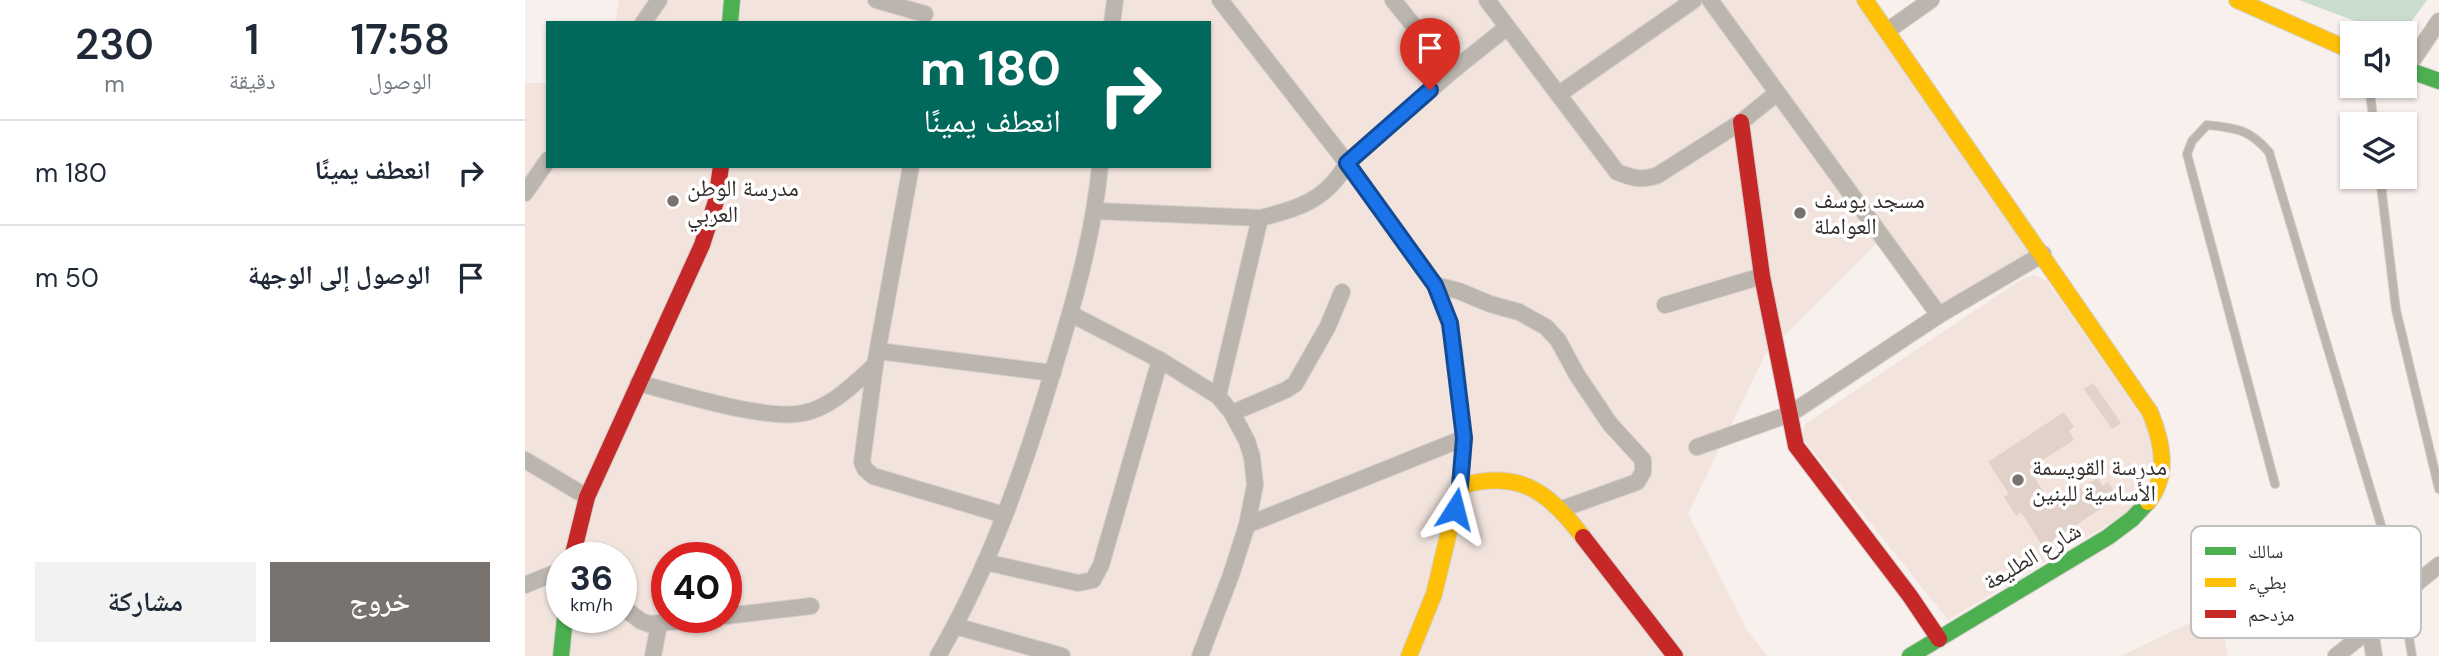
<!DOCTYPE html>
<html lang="ar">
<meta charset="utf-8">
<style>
body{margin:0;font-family:"DM Sans","Noto Naskh Arabic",sans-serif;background:#f2f2f3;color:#1f2937;direction:rtl;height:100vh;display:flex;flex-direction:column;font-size:26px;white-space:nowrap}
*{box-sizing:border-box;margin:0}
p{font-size:23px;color:#747a83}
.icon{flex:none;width:38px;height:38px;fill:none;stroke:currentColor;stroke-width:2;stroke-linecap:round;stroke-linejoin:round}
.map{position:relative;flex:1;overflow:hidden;direction:ltr}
.panel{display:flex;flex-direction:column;background:#fff;width:525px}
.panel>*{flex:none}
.hud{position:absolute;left:21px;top:21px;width:665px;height:147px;border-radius:0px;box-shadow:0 2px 5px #0004;direction:rtl;background:#00695c;color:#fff;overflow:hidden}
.fabs{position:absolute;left:1815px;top:21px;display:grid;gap:14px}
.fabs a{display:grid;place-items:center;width:77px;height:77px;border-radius:0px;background:#fff;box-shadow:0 2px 5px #0004;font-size:35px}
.speed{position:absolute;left:21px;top:542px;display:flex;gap:14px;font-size:35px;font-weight:700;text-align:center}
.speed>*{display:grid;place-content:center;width:91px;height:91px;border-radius:50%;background:#fff;box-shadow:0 2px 5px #0004;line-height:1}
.speed small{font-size:18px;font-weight:400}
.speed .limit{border:10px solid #d22;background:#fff;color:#111}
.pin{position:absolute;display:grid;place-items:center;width:60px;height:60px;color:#fff;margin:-72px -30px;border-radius:50% 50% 50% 0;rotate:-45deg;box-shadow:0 0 7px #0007}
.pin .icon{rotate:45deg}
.me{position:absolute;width:77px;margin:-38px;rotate:9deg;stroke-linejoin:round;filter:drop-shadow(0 0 5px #0008)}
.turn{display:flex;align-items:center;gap:24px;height:147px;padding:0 35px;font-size:32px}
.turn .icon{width:91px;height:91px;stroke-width:2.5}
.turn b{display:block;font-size:49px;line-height:60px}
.eta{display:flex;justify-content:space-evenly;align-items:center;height:119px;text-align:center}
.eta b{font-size:42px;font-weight:600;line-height:49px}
.cta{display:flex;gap:14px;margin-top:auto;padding:14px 35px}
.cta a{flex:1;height:80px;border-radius:0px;background:#797370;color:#fff;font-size:28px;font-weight:600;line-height:80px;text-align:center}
.cta a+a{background:#f2f2f3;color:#1f2937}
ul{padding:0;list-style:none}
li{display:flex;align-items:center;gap:21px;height:105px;padding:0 35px;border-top:2px solid #e0e1e3}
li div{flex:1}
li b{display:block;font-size:26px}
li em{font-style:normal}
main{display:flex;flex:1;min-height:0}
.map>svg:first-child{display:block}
</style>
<main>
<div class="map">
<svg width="1914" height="656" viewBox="0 0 1914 656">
<rect width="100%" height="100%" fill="#f8f0ed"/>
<!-- built -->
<g fill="#f2e3dd" fill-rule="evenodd">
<path d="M 94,0 L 1345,0 L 1520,249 L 1419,314 L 1358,237 L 1240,355 L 1163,514 L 1222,630 L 1242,656 L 0,656 L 0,83 L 23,83 L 23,166 L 684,166 L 684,23 L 90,23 ZM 37,558 L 96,558 L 96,618 L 37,618 ZM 142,558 L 201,558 L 201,618 L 142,618 Z"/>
<polygon points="1509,275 1522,281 1630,435 1630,476 1609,509 1423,620 1279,440 1278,432 1280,424 1497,279"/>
<polygon points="1695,608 1703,656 1596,656"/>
</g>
<!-- green -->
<polygon fill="#c9dccd" points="1774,0 1902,0 1878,33 1862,33"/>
<!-- building -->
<g fill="#e1d1c9">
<polygon points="1568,383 1596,423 1587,429 1559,389"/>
<polygon points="1539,412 1549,427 1544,431 1549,440 1504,469 1528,506 1572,478 1578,486 1583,482 1593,497 1518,547 1496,512 1491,516 1479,497 1484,494 1463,462"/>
</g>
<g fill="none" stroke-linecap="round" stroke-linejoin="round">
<!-- lane casing -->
<g stroke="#d4cecb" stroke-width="10">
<g id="lane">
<polyline points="1844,86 1849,124"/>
<polyline points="1855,177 1871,310 1914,489"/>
<path d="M 1750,484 L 1662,154 L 1667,141 L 1682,125 C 1711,128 1724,129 1744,152 L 1877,595 L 1887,656"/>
</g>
</g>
<!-- street casing -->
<g stroke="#d4cecb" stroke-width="18">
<g id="street">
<polyline points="351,0 400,14"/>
<polyline points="695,0 822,163 910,285 924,323 929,349 939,438 935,486"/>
<polyline points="868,0 926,72"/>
<path d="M 962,0 L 1092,172 C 1107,178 1117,181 1133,175 L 1216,122 L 1252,93"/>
<polyline points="1185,0 1414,315"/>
<polyline points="118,23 134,0"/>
<polyline points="587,23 590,0"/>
<polyline points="1362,31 1406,0"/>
<polyline points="1881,70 1914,21"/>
<polyline points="1034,94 1169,0"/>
<polyline points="386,166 350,365 337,462 340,469 348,476 479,515"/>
<polyline points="0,193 23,160"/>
<path d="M 571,211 L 735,218 C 773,209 802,200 822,163 L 926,72 L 981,28"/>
<polyline points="910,285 934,291 965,304 994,312 1021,327 1033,340 1052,375 1085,424 1118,460 1118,472 1112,482 1037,509"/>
<polyline points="1140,305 1237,276"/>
<polyline points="546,314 635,360 693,396 707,413 722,441 727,457 730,485 722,525 706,575 675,656"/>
<polyline points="353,351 528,373"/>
<path d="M 113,383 C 153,393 240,421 278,413 C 306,408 330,383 350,365"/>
<polyline points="693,396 735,218"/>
<polyline points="707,413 761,390 770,384 803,326 817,292"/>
<polyline points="1172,447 1265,414 1414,315 1518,254"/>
<polyline points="0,460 62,497"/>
<polyline points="722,525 939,438"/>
<polyline points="460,562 553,583 568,580 576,565 635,360"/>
<polyline points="0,585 37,570"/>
<polyline points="96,606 116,621 124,624 186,618"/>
<polyline points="201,616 286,606"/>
<polyline points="430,626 537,656"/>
<polyline points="1845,629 1849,656"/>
<polyline points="128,656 134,624"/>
<path d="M 413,656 C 464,568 498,472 527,374 C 548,306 568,238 575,166"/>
<polyline points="1811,656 1845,629 1877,595 1914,565"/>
</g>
</g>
<!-- fast casing -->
<g stroke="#d4cecb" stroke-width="18">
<g id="fast">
<polyline points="205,23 207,0"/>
<polyline points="1880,69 1914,81"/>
<polyline points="36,656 40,618"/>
<polyline points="1385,656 1583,537 1607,519 1623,502"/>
</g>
</g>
<!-- slow casing -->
<g stroke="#d4cecb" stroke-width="18">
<g id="slow">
<path d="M 1340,0 L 1625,412 C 1637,441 1645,475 1623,502"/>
<polyline points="1712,0 1827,51"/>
<path d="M 884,656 L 909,594 L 935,486 C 994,469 1023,491 1058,537"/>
</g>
</g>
<!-- jam casing -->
<g stroke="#d4cecb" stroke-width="18">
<g id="jam">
<polyline points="1216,122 1237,276 1271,446 1385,596 1414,639"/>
<polyline points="1058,537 1150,656"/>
<polyline points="47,558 62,497 177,245 191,201 196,166"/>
</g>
</g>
<!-- lane -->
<use href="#lane" stroke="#bbb5ae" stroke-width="8"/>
<!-- street -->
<use href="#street" stroke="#bbb5ae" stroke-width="16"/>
<!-- fast -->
<use href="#fast" stroke="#4caf50" stroke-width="16"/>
<!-- slow -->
<use href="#slow" stroke="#ffc107" stroke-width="16"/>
<!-- jam -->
<use href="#jam" stroke="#c62828" stroke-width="16"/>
</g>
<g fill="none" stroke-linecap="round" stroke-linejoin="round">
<!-- route casing -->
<g stroke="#114b97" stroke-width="18">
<polyline id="route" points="905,90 822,163 910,285 925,323 939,438 935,486 930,509"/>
</g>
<!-- route -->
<use href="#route" stroke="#1a73e8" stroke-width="12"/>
</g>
<!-- markers -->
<g fill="#797370" stroke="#fff" stroke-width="2.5">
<circle cx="148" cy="201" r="7"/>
<circle cx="1275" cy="213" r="7"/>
<circle cx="1493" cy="480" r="7"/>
</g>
<g text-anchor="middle" stroke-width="7" stroke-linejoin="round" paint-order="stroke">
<!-- poi labels -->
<g font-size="23" fill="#342f2c" stroke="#fff" text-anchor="start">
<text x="162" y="196">مدرسة الوطن<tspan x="162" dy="26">العربي</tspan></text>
<text x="1289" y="208">مسجد يوسف<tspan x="1289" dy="26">العواملة</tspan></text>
<text x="1507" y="475">مدرسة القويسمة<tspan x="1507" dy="26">الأساسية للبنين</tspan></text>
</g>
<!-- street labels -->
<g font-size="23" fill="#342f2c" stroke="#fff">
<text transform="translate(1507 556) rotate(-31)" y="8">شارع الطليعة</text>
</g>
</g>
<!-- legend -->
<rect x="1666" y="526" width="230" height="112" rx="10" fill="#fff" stroke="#c2c1c0" stroke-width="2"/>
<rect x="1680" y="547" width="31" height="8" fill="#4caf50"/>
<rect x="1680" y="578" width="31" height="9" fill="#ffc107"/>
<rect x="1680" y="610" width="31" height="8" fill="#c62828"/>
<g font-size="19" fill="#342f2c">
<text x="1723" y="558">سالك</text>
<text x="1723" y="589">بطيء</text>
<text x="1723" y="621">مزدحم</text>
</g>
</svg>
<div class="fabs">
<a><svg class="icon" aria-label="sound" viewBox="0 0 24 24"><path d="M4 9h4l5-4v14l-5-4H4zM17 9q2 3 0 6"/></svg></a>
<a><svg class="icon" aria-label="layers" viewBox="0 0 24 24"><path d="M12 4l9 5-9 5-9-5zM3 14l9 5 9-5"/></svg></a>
</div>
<div class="speed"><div>36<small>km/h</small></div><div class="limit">40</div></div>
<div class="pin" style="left:905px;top:90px;background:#d93025"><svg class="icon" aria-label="arrive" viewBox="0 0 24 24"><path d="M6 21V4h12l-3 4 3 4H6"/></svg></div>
<svg class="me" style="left:930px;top:509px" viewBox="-20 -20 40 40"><path d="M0-17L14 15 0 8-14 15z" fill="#1a73e8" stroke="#fff" stroke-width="4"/></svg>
<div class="hud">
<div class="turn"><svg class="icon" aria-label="right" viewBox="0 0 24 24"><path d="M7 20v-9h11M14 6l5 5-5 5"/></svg><div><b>180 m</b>انعطف يمينًا</div></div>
</div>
</div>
<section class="panel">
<div class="eta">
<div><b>17:58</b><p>الوصول</p></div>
<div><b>1</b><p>دقيقة</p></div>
<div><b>230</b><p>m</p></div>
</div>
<ul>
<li><svg class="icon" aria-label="right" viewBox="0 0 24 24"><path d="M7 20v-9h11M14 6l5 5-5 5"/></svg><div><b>انعطف يمينًا</b></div><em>180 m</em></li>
<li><svg class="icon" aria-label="arrive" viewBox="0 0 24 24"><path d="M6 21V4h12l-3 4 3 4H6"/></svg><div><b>الوصول إلى الوجهة</b></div><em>50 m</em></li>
</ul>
<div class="cta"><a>خروج</a><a>مشاركة</a></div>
</section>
</main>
